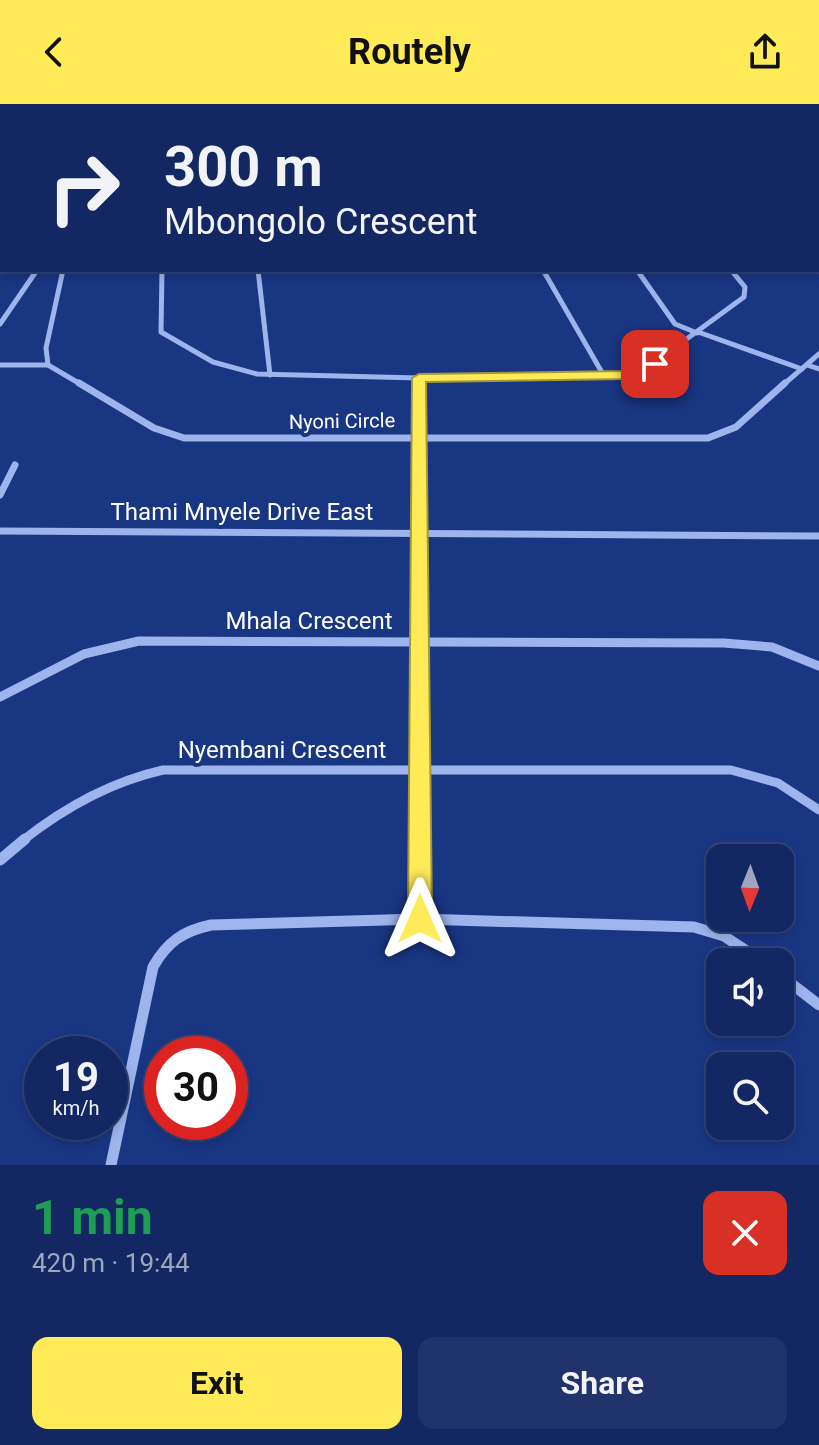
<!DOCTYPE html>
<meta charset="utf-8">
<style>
body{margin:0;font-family:Roboto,sans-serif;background:#20346b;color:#f1f3f6;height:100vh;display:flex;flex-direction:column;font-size:30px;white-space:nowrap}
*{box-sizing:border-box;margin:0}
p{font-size:26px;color:#9da6be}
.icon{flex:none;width:44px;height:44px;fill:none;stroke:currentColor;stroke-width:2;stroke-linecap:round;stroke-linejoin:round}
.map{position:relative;height:1061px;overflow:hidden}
.side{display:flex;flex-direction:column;background:#132862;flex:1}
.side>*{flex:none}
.top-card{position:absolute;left:0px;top:0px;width:820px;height:168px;box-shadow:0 4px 12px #0003,0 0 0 2px #324477;background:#132862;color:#f1f3f6;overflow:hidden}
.needle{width:52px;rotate:181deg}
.buttons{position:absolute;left:706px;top:740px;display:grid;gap:16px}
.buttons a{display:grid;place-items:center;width:88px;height:88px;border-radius:16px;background:#132862;box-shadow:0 4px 12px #0003,0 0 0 2px #324477;font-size:40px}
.speed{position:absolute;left:24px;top:932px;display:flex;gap:16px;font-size:40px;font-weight:700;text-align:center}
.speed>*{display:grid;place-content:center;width:104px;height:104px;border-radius:50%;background:#132862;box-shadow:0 4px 12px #0003,0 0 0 2px #324477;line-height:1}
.speed small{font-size:20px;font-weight:400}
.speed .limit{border:12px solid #d22;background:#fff;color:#111}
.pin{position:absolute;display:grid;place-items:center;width:68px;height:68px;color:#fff;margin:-34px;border-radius:16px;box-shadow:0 4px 12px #0006}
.me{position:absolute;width:88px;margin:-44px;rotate:0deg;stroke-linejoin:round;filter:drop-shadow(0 0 6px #0008)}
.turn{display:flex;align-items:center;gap:28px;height:168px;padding:0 32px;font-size:36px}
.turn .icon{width:104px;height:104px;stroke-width:2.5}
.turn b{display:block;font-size:56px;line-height:68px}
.round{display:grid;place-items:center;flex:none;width:84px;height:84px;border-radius:16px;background:#20346b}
.head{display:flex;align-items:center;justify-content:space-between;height:136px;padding:0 32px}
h1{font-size:48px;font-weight:700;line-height:60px;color:#1e9e55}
.action{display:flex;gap:16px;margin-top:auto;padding:16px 32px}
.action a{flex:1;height:92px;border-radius:16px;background:#ffea58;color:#111;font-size:32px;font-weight:700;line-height:92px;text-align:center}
.action a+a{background:#20346b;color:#f1f3f6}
header{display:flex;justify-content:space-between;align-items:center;height:104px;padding:0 32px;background:#ffea58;color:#111;font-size:36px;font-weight:700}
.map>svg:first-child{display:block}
</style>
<header><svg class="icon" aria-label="back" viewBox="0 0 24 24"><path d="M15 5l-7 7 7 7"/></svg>Routely<svg class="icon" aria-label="share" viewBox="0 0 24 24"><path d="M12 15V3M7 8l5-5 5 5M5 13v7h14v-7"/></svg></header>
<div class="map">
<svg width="819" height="1061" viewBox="0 0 819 1061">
<rect width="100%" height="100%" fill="#193683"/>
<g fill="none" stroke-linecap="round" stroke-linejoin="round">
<!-- minor-far4 -->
<g stroke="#9db4ec" stroke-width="4">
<polyline points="196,2 240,0"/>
<polyline points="700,2 743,0"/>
</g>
<!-- minor-far3 -->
<g stroke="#9db4ec" stroke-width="5">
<polyline points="63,166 46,244 48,261 82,281"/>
<polyline points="162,166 161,228 213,258 257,270 419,274 614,272 647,264 744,193 745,183 731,166"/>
<polyline points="258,166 270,271"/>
<polyline points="543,166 604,272"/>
<polyline points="637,166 675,220 697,229"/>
<polyline points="0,220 37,166"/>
<polyline points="698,228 802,265"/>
<polyline points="0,261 48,261"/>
<polyline points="807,261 819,265"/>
<polyline points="419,274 419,281"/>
<polyline points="783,281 819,250"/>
</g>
<!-- minor-far2 -->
<g stroke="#9db4ec" stroke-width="7">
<polyline points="79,279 154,324 184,334 708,334 736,323 785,279"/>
<polyline points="419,279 419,482"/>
<polyline points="0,391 15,361"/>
<polyline points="0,427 819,432"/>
</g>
<!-- minor-far1 -->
<g stroke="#9db4ec" stroke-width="9">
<polyline points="419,480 420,737"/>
<polyline points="0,593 84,550 139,537 724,539 772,543 819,562"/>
<path d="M 22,737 C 65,703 110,678 163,666 L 731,666 L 778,679 L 819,706"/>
</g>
<!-- minor -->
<g stroke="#9db4ec" stroke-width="11">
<polyline points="420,735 420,815"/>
<polyline points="0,756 25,735"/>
<polyline points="780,871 819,901"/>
<path d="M 111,1061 L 153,863 C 167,838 183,827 211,821 L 420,815 L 694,823 L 724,832 L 763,858"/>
</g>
<!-- tertiary -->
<g fill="#9db4ec" fill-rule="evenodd">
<polygon points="816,0 819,0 819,5 815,2"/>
<rect x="818" y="37" width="1" height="5"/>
<rect x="818" y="54" width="1" height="5"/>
</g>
</g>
<!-- route -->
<polygon fill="#ffea58" stroke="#a69839" stroke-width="2" points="655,256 662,260 660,262 624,275 426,278 432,815 428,823 420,826 412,823 408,815 412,274 419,270 623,267"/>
<g text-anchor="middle" stroke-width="8" stroke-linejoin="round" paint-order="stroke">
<!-- far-street labels -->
<g font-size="20" fill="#fff" stroke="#193683">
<text transform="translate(342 317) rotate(-1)" y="7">Nyoni Circle</text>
</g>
<!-- street labels -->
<g font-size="24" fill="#fff" stroke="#193683">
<text x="242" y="416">Thami Mnyele Drive East</text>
<text x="309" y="525">Mhala Crescent</text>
<text x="282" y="654">Nyembani Crescent</text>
</g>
</g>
</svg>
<div class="buttons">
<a><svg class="needle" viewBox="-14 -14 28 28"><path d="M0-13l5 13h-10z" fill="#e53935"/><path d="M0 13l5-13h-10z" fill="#9da6be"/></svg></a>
<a><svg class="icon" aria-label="sound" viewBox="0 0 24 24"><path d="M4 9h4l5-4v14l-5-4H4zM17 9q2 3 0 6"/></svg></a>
<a><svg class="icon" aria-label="search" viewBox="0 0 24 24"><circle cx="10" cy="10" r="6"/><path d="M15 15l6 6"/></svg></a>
</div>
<div class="speed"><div>19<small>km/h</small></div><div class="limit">30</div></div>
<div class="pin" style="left:655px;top:260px;background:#d93025"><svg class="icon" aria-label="arrive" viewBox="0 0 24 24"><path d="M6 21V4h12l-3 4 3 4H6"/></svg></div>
<svg class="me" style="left:420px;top:815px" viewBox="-20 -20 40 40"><path d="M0-17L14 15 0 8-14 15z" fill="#ffea58" stroke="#fff" stroke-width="4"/></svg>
<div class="top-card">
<div class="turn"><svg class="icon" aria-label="right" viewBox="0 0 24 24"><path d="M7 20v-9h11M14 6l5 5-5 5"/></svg><div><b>300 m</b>Mbongolo Crescent</div></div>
</div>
</div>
<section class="side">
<div class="head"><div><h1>1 min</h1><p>420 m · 19:44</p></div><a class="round" style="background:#d93025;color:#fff"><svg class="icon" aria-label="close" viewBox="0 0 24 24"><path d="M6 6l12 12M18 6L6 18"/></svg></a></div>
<div class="action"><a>Exit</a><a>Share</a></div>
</section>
